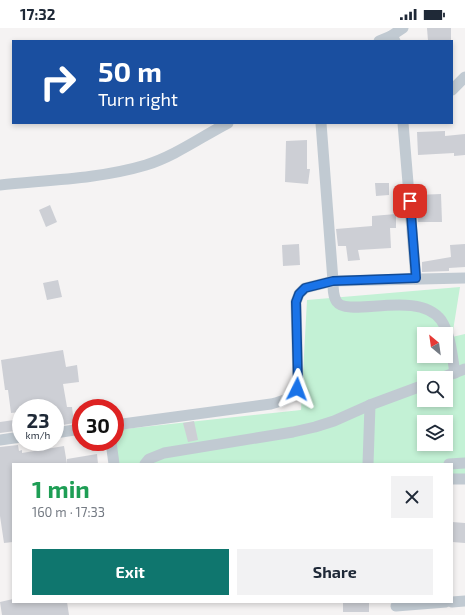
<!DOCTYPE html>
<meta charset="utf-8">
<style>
body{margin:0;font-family:"Exo 2",sans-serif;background:#f2f2f3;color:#1f2937;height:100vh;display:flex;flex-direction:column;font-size:15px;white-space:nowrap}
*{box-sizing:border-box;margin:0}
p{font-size:13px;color:#747a83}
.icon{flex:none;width:22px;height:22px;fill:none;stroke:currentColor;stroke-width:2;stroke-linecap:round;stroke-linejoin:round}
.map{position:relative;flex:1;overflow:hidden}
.details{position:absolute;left:12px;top:435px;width:441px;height:140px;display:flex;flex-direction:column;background:#fff;border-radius:0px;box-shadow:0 2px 6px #0003}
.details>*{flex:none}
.hud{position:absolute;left:12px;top:12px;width:441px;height:84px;border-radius:0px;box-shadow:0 2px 6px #0003;background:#1a4fa0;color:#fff;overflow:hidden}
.needle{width:26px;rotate:331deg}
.buttons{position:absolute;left:417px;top:299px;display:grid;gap:8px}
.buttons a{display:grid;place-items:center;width:36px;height:36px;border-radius:0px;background:#fff;box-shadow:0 2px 6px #0003;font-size:20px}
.speed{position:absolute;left:12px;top:371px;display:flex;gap:8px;font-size:20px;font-weight:700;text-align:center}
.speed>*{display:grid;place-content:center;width:52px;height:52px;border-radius:50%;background:#fff;box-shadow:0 2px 6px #0003;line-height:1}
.speed small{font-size:10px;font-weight:400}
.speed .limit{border:6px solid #d22;background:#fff;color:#111}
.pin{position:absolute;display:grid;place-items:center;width:34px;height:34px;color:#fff;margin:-17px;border-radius:8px;box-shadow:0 2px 6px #0006}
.me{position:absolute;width:44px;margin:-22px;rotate:3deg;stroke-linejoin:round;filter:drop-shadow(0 0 3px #0008)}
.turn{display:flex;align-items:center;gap:14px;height:84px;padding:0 20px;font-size:18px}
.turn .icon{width:52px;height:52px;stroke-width:2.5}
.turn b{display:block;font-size:28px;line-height:34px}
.round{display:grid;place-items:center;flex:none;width:42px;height:42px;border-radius:0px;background:#f2f2f3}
.headline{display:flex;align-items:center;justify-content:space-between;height:68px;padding:0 20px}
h1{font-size:24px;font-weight:700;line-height:30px;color:#1e9e55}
.button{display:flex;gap:8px;margin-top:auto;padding:8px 20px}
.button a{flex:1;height:46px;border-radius:0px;background:#0f766e;color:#fff;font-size:16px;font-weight:700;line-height:46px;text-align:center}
.button a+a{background:#f2f2f3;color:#1f2937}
.status{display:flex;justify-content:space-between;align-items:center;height:28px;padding:0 20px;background:#fff;direction:ltr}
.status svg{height:11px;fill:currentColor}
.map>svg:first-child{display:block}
</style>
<div class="status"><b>17:32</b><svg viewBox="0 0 49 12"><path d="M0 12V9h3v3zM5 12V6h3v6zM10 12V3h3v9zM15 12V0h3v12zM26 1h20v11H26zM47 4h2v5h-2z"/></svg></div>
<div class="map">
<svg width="465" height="587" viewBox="0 0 465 587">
<rect width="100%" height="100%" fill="#f5f3f3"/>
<!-- green -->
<path fill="#c3f1d5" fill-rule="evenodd" d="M 460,259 L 452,309 L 465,306 L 465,448 L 452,448 L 452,436 L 118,436 L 115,402 L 301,382 L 307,272 ZM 424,306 L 446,306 L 446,328 L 424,328 ZM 424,350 L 446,350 L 446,372 L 424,372 ZM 424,394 L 446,394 L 446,416 L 424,416 Z"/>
<!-- building -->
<g fill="#cdcfd5">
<polygon points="427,0 451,0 451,13 428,13"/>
<polygon points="445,103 445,108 465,106 465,127 454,128 454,125 418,127 417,104"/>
<polygon points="307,112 307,141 310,141 308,156 285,154 286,113"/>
<polygon points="375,155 389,155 389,167 376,168"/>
<polygon points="441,166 442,194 418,194 416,167"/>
<polygon points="50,177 57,194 46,199 39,182"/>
<polygon points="396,186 396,200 390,200 391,220 358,222 360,232 348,233 346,218 338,218 336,201 372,198 372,188"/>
<polygon points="299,216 300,237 283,238 282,217"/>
<polygon points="465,216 465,239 449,240 449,243 422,244 422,234 451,229 450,217"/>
<polygon points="58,252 62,269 47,272 43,255"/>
<polygon points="63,322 66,339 77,337 79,354 63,356 67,379 72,379 74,395 57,398 55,380 21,380 21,384 11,385 8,362 5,362 1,332"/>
<polygon points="14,392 15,403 0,405 0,394"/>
<polygon points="194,393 198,412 188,414 183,395"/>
<polygon points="18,417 19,423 22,422 22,425 64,418 67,436 13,436 13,514 4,515 0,488 0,419"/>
<polygon points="97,426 98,436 67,436 67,431"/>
<polygon points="452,494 465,495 465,515 452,514"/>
<polygon points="13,571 13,574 67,574 69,587 2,587 0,574"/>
<rect x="343" y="574" width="26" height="10"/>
</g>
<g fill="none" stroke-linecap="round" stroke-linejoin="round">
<!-- minor -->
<g stroke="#c1cad2" stroke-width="11">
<polyline points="391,8 403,0"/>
<polyline points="379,13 391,8 395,13"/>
<polyline points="452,62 465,49"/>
<path d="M 321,95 L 333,253 C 333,260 333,269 337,274 C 348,290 418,261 441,292 C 451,307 452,328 455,345"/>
<polyline points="403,95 416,251"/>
<path d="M 0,157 C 48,152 99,151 146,137 C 175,128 201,109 228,95"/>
<polyline points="441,350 465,341"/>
<path d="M 115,397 L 271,376 C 283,373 295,370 298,356 L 296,274 L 299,266 L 305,260 L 333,253 L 465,250"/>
<polyline points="55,405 81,401"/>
<polyline points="0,412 21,409"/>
<polyline points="111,414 114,436"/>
<polyline points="145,436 149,431 164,425 293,404 315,399 334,393 370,377 424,357"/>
<polyline points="368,436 370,377"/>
<polyline points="449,436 465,435"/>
<polyline points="452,451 465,451"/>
<polyline points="452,574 465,573"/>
<polyline points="396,578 446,574"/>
</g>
</g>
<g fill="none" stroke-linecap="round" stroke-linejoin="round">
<!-- route casing -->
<g stroke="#114b97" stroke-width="10">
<polyline id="route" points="297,361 298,356 296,274 299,266 305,260 333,253 416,250 410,173"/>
</g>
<!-- route -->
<use href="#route" stroke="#1a73e8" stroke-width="7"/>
</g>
</svg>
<div class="buttons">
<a><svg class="needle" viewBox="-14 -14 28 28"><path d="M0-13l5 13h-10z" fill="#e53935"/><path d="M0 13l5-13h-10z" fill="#747a83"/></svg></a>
<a><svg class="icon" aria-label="search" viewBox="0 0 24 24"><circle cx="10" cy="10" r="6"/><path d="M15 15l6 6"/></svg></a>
<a><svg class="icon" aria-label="layers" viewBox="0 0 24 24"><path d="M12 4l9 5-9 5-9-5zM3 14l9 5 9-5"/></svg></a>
</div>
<div class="speed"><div>23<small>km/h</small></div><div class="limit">30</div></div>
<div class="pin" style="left:410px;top:173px;background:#d93025"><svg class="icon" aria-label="arrive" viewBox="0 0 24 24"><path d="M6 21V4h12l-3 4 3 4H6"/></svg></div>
<svg class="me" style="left:297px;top:361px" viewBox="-20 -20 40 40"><path d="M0-17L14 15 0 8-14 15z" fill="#1a73e8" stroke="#fff" stroke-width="4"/></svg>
<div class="hud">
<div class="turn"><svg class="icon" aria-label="right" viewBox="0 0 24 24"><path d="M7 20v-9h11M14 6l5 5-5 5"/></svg><div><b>50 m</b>Turn right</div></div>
</div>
<section class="details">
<div class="headline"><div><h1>1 min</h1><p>160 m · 17:33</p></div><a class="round"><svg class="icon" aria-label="close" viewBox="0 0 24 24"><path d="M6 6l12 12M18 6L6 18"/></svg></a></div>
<div class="button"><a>Exit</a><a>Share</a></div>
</section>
</div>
